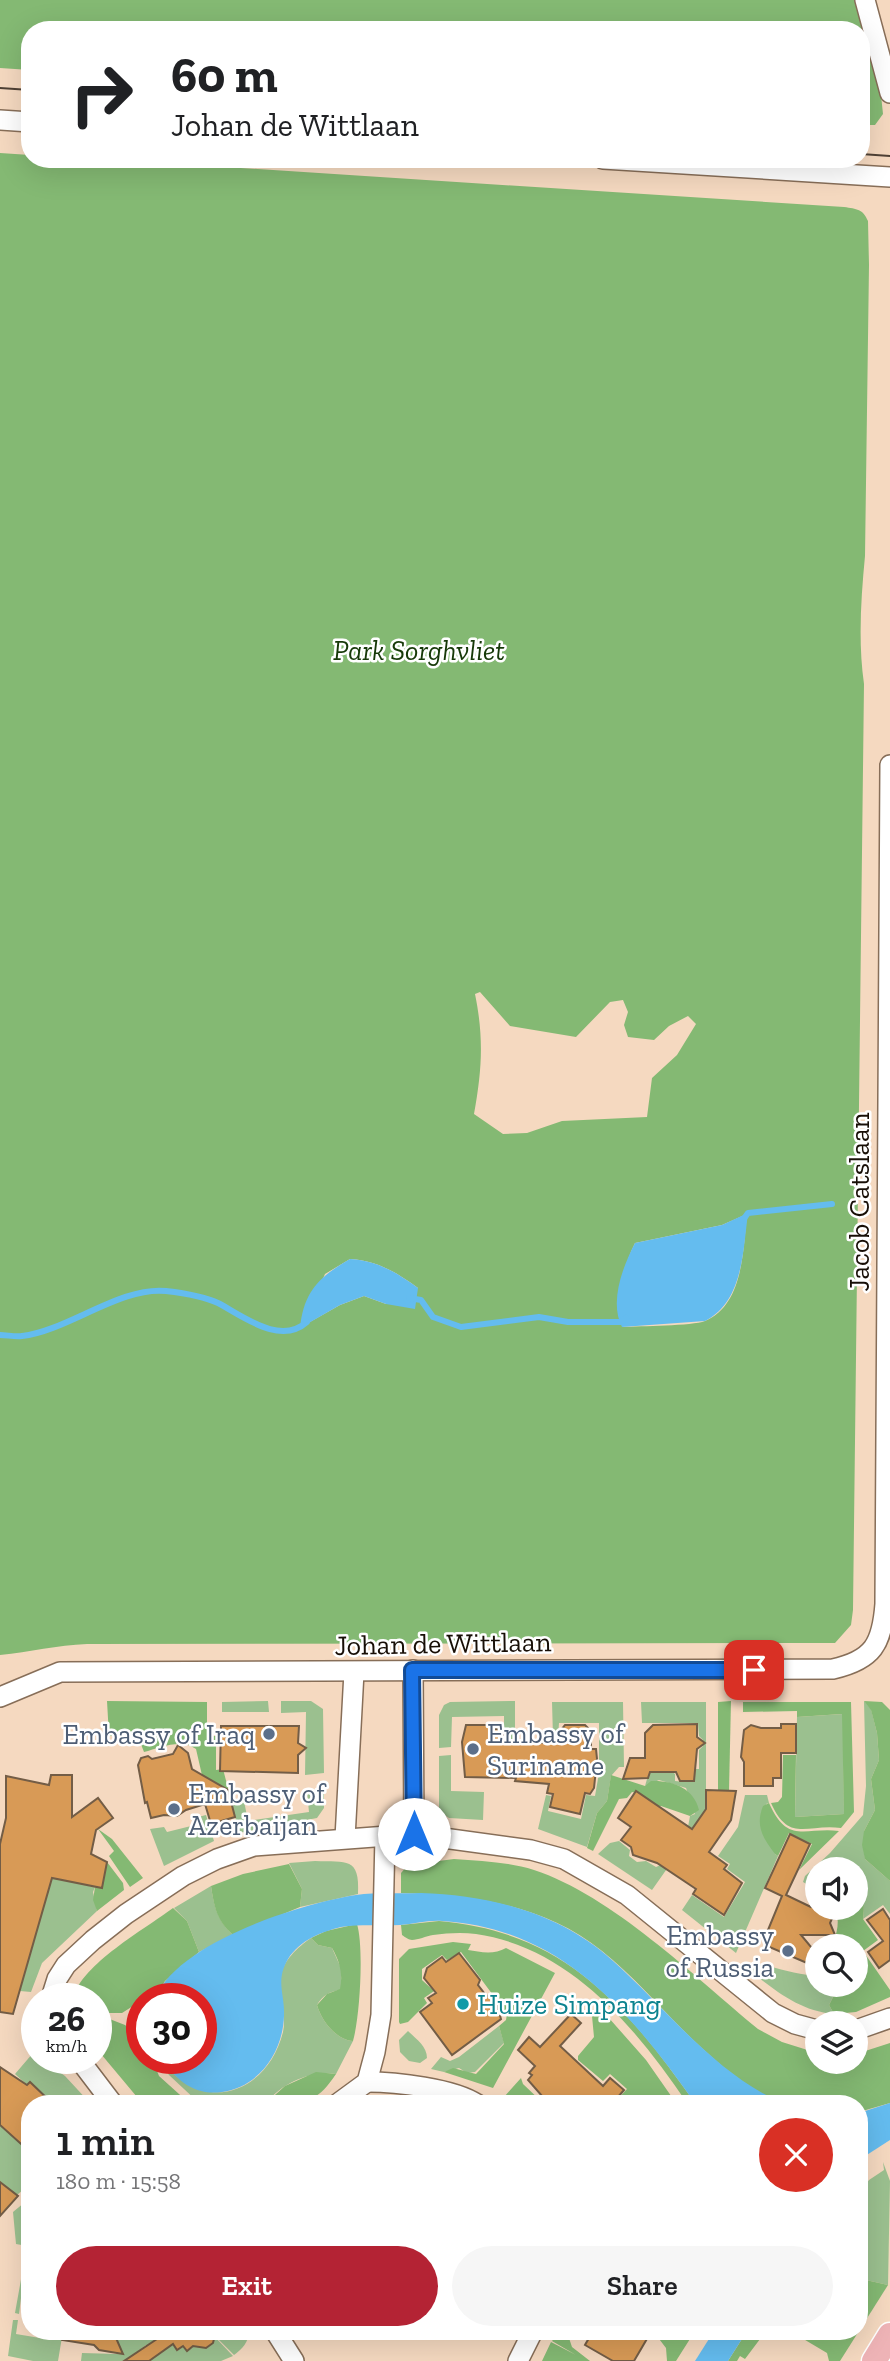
<!DOCTYPE html>
<meta charset="utf-8">
<style>
body{margin:0;font-family:"Zilla Slab",serif;background:#f6f6f6;color:#202124;height:100vh;display:flex;flex-direction:column;font-size:26px;white-space:nowrap}
*{box-sizing:border-box;margin:0}
p{font-size:23px;color:#757577}
.icon{flex:none;width:38px;height:38px;fill:none;stroke:currentColor;stroke-width:2;stroke-linecap:round;stroke-linejoin:round}
.map{position:relative;flex:1;overflow:hidden}
.drawer{position:absolute;left:21px;top:2095px;width:847px;height:245px;display:flex;flex-direction:column;background:#fff;border-radius:28px;box-shadow:0 7px 28px #0002}
.drawer>*{flex:none}
.hud{position:absolute;left:21px;top:21px;width:849px;height:147px;border-radius:28px;box-shadow:0 7px 28px #0002;background:#fff;color:#202124;overflow:hidden}
.controls{position:absolute;left:805px;top:1857px;display:grid;gap:14px}
.controls a{display:grid;place-items:center;width:63px;height:63px;border-radius:50%;background:#fff;box-shadow:0 7px 28px #0002;font-size:35px}
.speed{position:absolute;left:21px;top:1983px;display:flex;gap:14px;font-size:35px;font-weight:700;text-align:center}
.speed>*{display:grid;place-content:center;width:91px;height:91px;border-radius:50%;background:#fff;box-shadow:0 7px 28px #0002;line-height:1}
.speed small{font-size:18px;font-weight:400}
.speed .limit{border:10px solid #d22;background:#fff;color:#111}
.pin{position:absolute;display:grid;place-items:center;width:60px;height:60px;color:#fff;margin:-30px;border-radius:14px;box-shadow:0 4px 10px #0006}
.me{position:absolute;width:77px;margin:-38px;rotate:0deg;stroke-linejoin:round;filter:drop-shadow(0 0 5px #0008)}
.turn{display:flex;align-items:center;gap:24px;height:147px;padding:0 35px;font-size:32px}
.turn .icon{width:91px;height:91px;stroke-width:2.5}
.turn b{display:block;font-size:49px;line-height:60px}
.round{display:grid;place-items:center;flex:none;width:74px;height:74px;border-radius:37px;background:#f6f6f6}
.summary{display:flex;align-items:center;justify-content:space-between;height:119px;padding:0 35px}
h1{font-size:42px;font-weight:600;line-height:52px}
.action{display:flex;gap:14px;margin-top:auto;padding:14px 35px}
.action a{flex:1;height:80px;border-radius:42px;background:#b42334;color:#fff;font-size:28px;font-weight:600;line-height:80px;text-align:center}
.action a+a{background:#f6f6f6;color:#202124}
.map>svg:first-child{display:block}
</style>
<div class="map">
<svg width="890" height="2361" viewBox="0 0 890 2361">
<rect width="100%" height="100%" fill="#f5d9c0"/>
<!-- green -->
<g fill="#9bc08f">
<polygon points="268,1701 269,1712 222,1712 222,1702"/>
<polygon points="281,1701 311,1701 323,1709 324,1773 305,1775 306,1712 281,1713"/>
<polygon points="515,1701 515,1751 504,1751 504,1716 452,1717 451,1747 439,1748 439,1715 444,1705 450,1702"/>
<path d="M 864,1701 L 871,1709 L 877,1733 L 879,1760 L 871,1779 L 875,1810 L 864,1831 L 865,1859 L 890,1881 L 890,1914 L 883,1905 L 863,1919 C 866,1901 856,1886 856,1869 L 817,1869 L 817,1890 L 803,1882 L 805,1876 L 830,1853 L 863,1815 L 866,1786 Z"/>
<polygon points="552,1702 623,1702 624,1767 619,1767 611,1776 607,1801 597,1813 587,1847 538,1829 546,1795 551,1796 548,1811 581,1819 586,1795 595,1796 599,1773 599,1723 559,1723 558,1737 553,1737"/>
<polygon points="641,1702 706,1702 706,1808 685,1843 690,1816 695,1814 686,1788 659,1780 645,1786 647,1779 643,1777 642,1768 669,1769 675,1774 675,1781 685,1782 686,1769 699,1769 699,1750 703,1746 703,1740 699,1736 698,1723 642,1723"/>
<polygon points="843,1714 844,1814 795,1817 797,1717"/>
<polygon points="451,1755 451,1791 484,1792 483,1820 449,1818 439,1811 439,1756"/>
<polygon points="324,1789 324,1808 317,1818 239,1833 232,1804 244,1801 248,1821 309,1812 307,1792"/>
<polygon points="745,1795 767,1795 769,1803 766,1804 775,1854 778,1856 736,1953 682,1910 692,1895 724,1917 745,1882 727,1869 730,1864 718,1856 738,1827"/>
<polygon points="206,1815 214,1841 164,1866 150,1829 164,1827 167,1832 195,1825 194,1818"/>
<polygon points="619,1841 630,1850 629,1856 637,1862 646,1861 656,1867 663,1864 683,1846 652,1890 598,1854 610,1843"/>
<path d="M 315,1861 C 347,1862 360,1857 358,1894 L 300,1907 L 302,1889 L 289,1863 Z"/>
<polygon points="52,1878 95,1887 93,1892 97,1911 42,1963 31,1992 20,1991"/>
<path d="M 211,1886 C 214,1907 218,1921 233,1935 L 199,1952 L 187,1921 L 174,1908 Z"/>
<path d="M 311,1938 L 318,1945 L 332,1948 L 341,1968 L 341,1990 C 330,1991 322,1996 317,2005 C 321,2020 336,2040 353,2041 L 336,2074 C 309,2071 284,2082 266,2103 L 199,2103 L 169,2075 L 158,2058 L 161,2058 C 199,2116 267,2096 283,2032 C 287,2014 278,1996 280,1979 C 282,1961 298,1947 311,1938 Z"/>
<path d="M 757,1965 C 776,1966 794,1975 813,1975 L 817,1979 L 817,1984 L 839,1985 L 829,2005 L 834,2014 C 800,2011 776,1991 750,1971 Z"/>
<polygon points="499,2026 504,2043 475,2072 467,2073 459,2068 444,2072 431,2069 441,2057 450,2061 459,2057"/>
<path d="M 408,2031 C 416,2039 427,2046 427,2058 L 420,2063 L 409,2061 L 400,2052 L 399,2040 Z"/>
<polygon points="33,2053 65,2076 90,2103 53,2103 31,2083 27,2085 15,2074"/>
<polygon points="0,2125 30,2152 30,2184 17,2195 0,2182"/>
<polygon points="883,2162 890,2181 888,2285 866,2280 859,2283 859,2194 869,2180 884,2170"/>
<polygon points="30,2198 30,2291 22,2290 19,2314 15,2313 27,2246 16,2244 13,2212"/>
<polygon points="13,2320 18,2320 16,2334 52,2340 54,2331 63,2331 58,2361 33,2361 8,2356"/>
<polygon points="113,2331 167,2331 177,2351 183,2346 187,2351 199,2342 207,2348 213,2343 214,2336 233,2356 221,2361 149,2361 161,2353 157,2347 150,2351 146,2345 137,2352 142,2361 81,2361 82,2353 117,2354 121,2349"/>
<path d="M 222,2331 L 249,2331 C 249,2342 242,2349 234,2355 L 215,2336 Z"/>
</g>
<!-- forest -->
<g fill="#84b973" fill-rule="evenodd">
<polygon points="0,0 858,0 879,76 883,114 875,125 861,125 861,30 30,30 30,70 0,68"/>
<path d="M 0,153 L 30,155 L 30,159 L 102,159 L 844,207 C 857,209 863,209 868,221 L 869,265 L 865,556 C 861,598 858,642 864,684 L 853,1610 L 851,1625 L 835,1643 L 87,1644 C 57,1645 30,1652 0,1655 ZM 480,992 L 510,1026 L 576,1037 L 610,1002 L 623,1000 L 628,1012 L 624,1025 L 628,1037 L 654,1040 L 669,1026 L 688,1016 L 696,1024 L 677,1055 L 652,1078 L 647,1117 L 562,1121 L 527,1133 L 503,1134 L 474,1114 C 482,1070 484,1038 475,994 ZM 747,1214 C 743,1248 744,1305 705,1321 C 692,1326 640,1326 623,1327 C 622,1294 620,1273 635,1243 L 722,1225 ZM 350,1259 C 378,1261 396,1272 418,1288 L 386,1304 L 364,1296 L 340,1305 L 301,1327 L 325,1274 Z"/>
<path d="M 107,1701 L 207,1702 L 207,1736 L 216,1736 L 216,1770 L 223,1769 L 229,1792 L 207,1797 L 196,1749 C 181,1738 160,1748 144,1752 L 139,1739 L 132,1734 L 109,1736 Z"/>
<polygon points="731,1701 729,1791 718,1790 718,1702"/>
<polygon points="864,1701 882,1702 890,1710 890,1881 865,1859 862,1845 864,1831 875,1810 871,1779 879,1760 877,1733 871,1710"/>
<path d="M 743,1702 L 851,1702 L 854,1812 L 841,1828 C 808,1823 789,1844 771,1803 L 778,1802 L 782,1797 L 783,1755 L 796,1755 L 795,1817 L 844,1814 L 842,1714 L 797,1717 L 797,1711 L 743,1712 Z"/>
<path d="M 611,1775 L 645,1786 L 651,1781 C 672,1780 694,1788 699,1810 L 690,1816 L 661,1806 L 652,1811 L 637,1793 L 632,1792 L 627,1798 L 619,1799 L 593,1851 L 587,1848 L 597,1813 L 607,1801 Z"/>
<path d="M 769,1803 C 788,1845 804,1827 839,1831 L 799,1870 L 812,1844 L 789,1833 L 778,1856 L 775,1854 C 763,1838 755,1826 763,1806 Z"/>
<polygon points="98,1829 112,1839 143,1878 130,1887 109,1856 114,1851"/>
<path d="M 454,1859 C 481,1861 509,1862 534,1870 C 611,1895 695,1977 758,2029 L 782,2042 L 817,2053 L 817,2062 L 856,2062 L 856,2054 L 890,2043 L 890,2103 L 859,2112 L 859,2104 C 840,2103 796,2108 779,2102 C 747,2091 710,2056 686,2033 C 658,2005 632,1975 602,1951 C 543,1904 472,1895 401,1893 L 401,1873 L 408,1865 Z"/>
<polygon points="107,1862 123,1883 124,1890 97,1911 93,1900 95,1887 102,1888"/>
<path d="M 289,1864 L 302,1889 L 300,1907 L 233,1935 C 217,1921 214,1907 211,1886 L 243,1874 Z"/>
<path d="M 856,1882 C 863,1891 865,1908 863,1919 L 878,1940 L 863,1951 L 890,1990 L 890,1997 L 856,2012 L 834,2014 L 829,2005 L 839,1985 L 856,1984 L 856,1946 L 832,1946 C 837,1933 841,1920 834,1908 L 856,1908 Z"/>
<path d="M 173,1908 L 187,1921 L 199,1952 L 165,1981 L 155,1998 L 142,1998 L 142,2019 L 133,2006 L 122,2013 L 96,2013 L 96,1998 L 73,1998 C 82,1964 145,1929 173,1908 Z"/>
<path d="M 439,1921 C 566,1932 626,2006 695,2103 L 687,2103 C 636,2028 571,1948 476,1934 C 462,1932 447,1933 433,1935 C 426,1936 418,1940 412,1940 C 409,1940 405,1937 402,1935 L 401,1925 Z"/>
<path d="M 357,1924 C 364,1947 360,2017 353,2041 C 336,2040 321,2020 317,2005 L 327,1994 L 340,1989 C 343,1974 340,1962 332,1948 L 318,1945 L 311,1938 L 326,1931 Z"/>
<path d="M 453,1942 L 471,1944 L 468,1950 C 480,1952 494,1955 506,1948 L 555,1973 L 493,2088 L 444,2072 L 453,2068 L 476,2074 L 504,2044 L 499,2026 L 506,2020 L 507,2014 L 461,1952 L 447,1960 L 442,1955 L 422,1969 L 422,1980 L 434,1991 L 424,1998 L 427,2003 L 408,2022 L 400,2024 L 399,2022 L 399,1959 L 409,1949 Z"/>
<polygon points="601,2009 646,2060 676,2103 614,2103 627,2089 610,2074 603,2081 578,2060 578,2056 594,2037 592,2016"/>
<polygon points="107,2018 125,2025 141,2038 142,2058 152,2058 159,2076 189,2103 142,2103 96,2048 96,2020"/>
<path d="M 316,2072 L 336,2074 C 315,2106 301,2104 266,2103 L 285,2086 Z"/>
<polygon points="521,2078 523,2084 543,2103 514,2103 504,2097"/>
<polygon points="866,2280 888,2285 859,2331 859,2283"/>
<polygon points="653,2331 695,2331 676,2361 667,2361 666,2348"/>
<polygon points="747,2331 766,2331 745,2359 740,2356 737,2361 728,2361"/>
<polygon points="790,2331 816,2331 825,2338 837,2340 851,2331 859,2331 840,2361 829,2361 827,2353"/>
<polygon points="556,2336 569,2338 572,2347 590,2361 542,2361 551,2342 576,2355 552,2341"/>
</g>
<!-- water -->
<g fill="#64bcef">
<path d="M 748,1213 C 743,1251 743,1302 705,1321 L 622,1327 C 609,1302 623,1266 635,1243 L 722,1225 Z"/>
<path d="M 350,1259 C 378,1261 396,1272 418,1288 L 415,1309 L 386,1304 L 364,1296 L 340,1305 L 300,1328 C 304,1291 319,1277 350,1259 Z"/>
<path d="M 421,1893 C 489,1895 560,1913 612,1960 C 667,2009 713,2072 782,2103 L 695,2103 C 630,2012 562,1928 442,1921 C 428,1920 414,1924 400,1925 C 380,1926 361,1924 341,1927 C 321,1932 300,1940 288,1959 C 275,1981 285,1994 284,2016 C 283,2052 259,2087 222,2092 C 194,2096 176,2080 161,2058 L 201,2058 L 201,1998 L 155,1998 C 179,1942 299,1904 356,1895 C 377,1892 400,1894 421,1893 Z"/>
<polygon points="890,2103 890,2140 859,2160 859,2113"/>
<polygon points="714,2331 747,2331 728,2361 695,2361"/>
</g>
<g fill="none" stroke-linecap="round" stroke-linejoin="round">
<!-- stream -->
<g stroke="#64bcef" stroke-width="6">
<polyline points="743,1220 748,1213 832,1204"/>
<polyline points="409,1298 421,1300 433,1317 461,1327 539,1317 568,1322 620,1322 626,1318"/>
<path d="M 0,1335 C 7,1335 15,1337 22,1336 C 67,1331 121,1286 166,1291 C 183,1293 203,1296 218,1303 C 243,1316 280,1346 307,1322"/>
</g>
</g>
<!-- building -->
<g fill="#d89a56" stroke="#735d46" stroke-width="2">
<polygon points="697,1724 697,1737 705,1743 697,1749 694,1781 680,1781 676,1772 650,1772 648,1778 623,1779 630,1758 645,1758 645,1733 653,1725"/>
<polygon points="781,1724 796,1724 796,1753 781,1753 781,1778 773,1778 773,1786 744,1786 744,1762 741,1757 744,1730 751,1725 761,1728 781,1728"/>
<polygon points="466,1725 489,1725 489,1729 503,1729 502,1742 553,1743 553,1740 560,1740 560,1731 565,1725 585,1725 591,1731 591,1749 596,1749 597,1759 594,1788 590,1794 585,1793 580,1814 550,1807 553,1794 547,1793 549,1784 515,1781 516,1778 465,1777 462,1742"/>
<polygon points="221,1726 299,1726 298,1743 306,1748 298,1755 298,1773 220,1771"/>
<polygon points="178,1745 188,1753 192,1769 228,1790 235,1817 211,1824 205,1804 186,1810 177,1816 164,1815 151,1818 147,1802 145,1803 138,1765 141,1758 148,1756 152,1759 173,1754"/>
<polygon points="51,1775 72,1775 72,1817 98,1798 113,1818 96,1830 91,1854 107,1862 102,1888 52,1878 13,2014 0,2012 0,1844 6,1818 6,1776 49,1785"/>
<polygon points="706,1790 736,1791 731,1820 709,1852 727,1865 724,1869 742,1883 724,1915 693,1894 696,1889 657,1863 633,1855 631,1847 621,1840 631,1827 618,1818 636,1791 692,1829 706,1809"/>
<polygon points="790,1834 810,1844 786,1895 811,1907 816,1904 817,1908 823,1908 834,1914 830,1923 835,1935 801,1935 816,1953 807,1963 767,1946 773,1932 768,1930 782,1896 765,1888"/>
<polygon points="883,1909 890,1920 890,1960 879,1968 868,1952 883,1941 867,1920"/>
<polygon points="459,1953 480,1980 478,1985 485,1994 496,2002 501,2019 452,2055 420,2012 432,2003 428,1998 436,1993 424,1978 427,1968 442,1957 446,1962"/>
<polygon points="571,2014 581,2023 560,2046 603,2086 610,2078 624,2090 612,2104 549,2104 528,2080 532,2075 529,2073 535,2066 518,2050 529,2037 540,2047"/>
<polygon points="0,2067 27,2085 30,2082 53,2104 30,2104 30,2152 0,2125"/>
<polygon points="0,2182 18,2196 0,2216"/>
<polygon points="62,2331 113,2331 123,2354 99,2350 94,2345 62,2340"/>
<polygon points="165,2331 216,2331 213,2343 206,2348 193,2346 187,2351 183,2346 177,2350 173,2344 149,2361 124,2361 166,2333"/>
<polygon points="593,2331 638,2331 648,2337 634,2361 613,2361 585,2345"/>
</g>
<g fill="none" stroke-linecap="round" stroke-linejoin="round">
<!-- minor casing -->
<g stroke="#876e58" stroke-width="22">
<g id="minor">
<polyline points="865,0 890,93"/>
<polyline points="0,120 30,122"/>
<polyline points="603,159 890,177"/>
<polyline points="413,1670 414,1834"/>
<path d="M 0,1697 L 60,1672 L 833,1669 C 873,1660 882,1644 885,1604 L 890,765"/>
<polyline points="345,1838 354,1672"/>
<polyline points="51,1998 57,1979 66,1965 93,1940 126,1914 183,1876 217,1859 254,1846 414,1834 531,1850 564,1859 627,1895 773,2013 795,2024 817,2030"/>
<polyline points="856,2030 890,2018"/>
<polyline points="78,2058 113,2104"/>
<path d="M 367,2082 C 396,2082 453,2088 477,2104"/>
<polyline points="337,2104 367,2082 375,2052 381,2015 385,1836"/>
<polyline points="275,2331 294,2361"/>
<polyline points="518,2361 533,2331"/>
</g>
</g>
<!-- major casing -->
<g stroke="#fff" stroke-width="27">
<polyline id="major" points="874,2361 890,2335"/>
</g>
<!-- minor -->
<use href="#minor" stroke="#fff" stroke-width="19"/>
<!-- major -->
<use href="#major" stroke="#eeb3b6" stroke-width="24"/>
<!-- tram -->
<g stroke="#4f4135" stroke-width="2">
<polyline points="0,88 30,90"/>
<polyline points="861,154 890,156"/>
</g>
</g>
<g fill="none" stroke-linecap="round" stroke-linejoin="round">
<!-- route casing -->
<g stroke="#114b97" stroke-width="18">
<polyline id="route" points="414,1834 412,1670 754,1670"/>
</g>
<!-- route -->
<use href="#route" stroke="#1a73e8" stroke-width="12"/>
</g>
<!-- markers -->
<g fill="#5c6f8a" stroke="#fff" stroke-width="2.5">
<circle cx="269" cy="1734" r="7"/>
<circle cx="473" cy="1749" r="7"/>
<circle cx="174" cy="1809" r="7"/>
<circle cx="788" cy="1951" r="7"/>
</g>
<circle fill="#0f9aa8" stroke="#fff" stroke-width="2.5" cx="463" cy="2004" r="7"/>
<g text-anchor="middle" stroke-width="5" stroke-linejoin="round" paint-order="stroke">
<!-- park labels -->
<g font-size="28" font-style="italic" fill="#163908" stroke="#fff">
<text x="419" y="660">Park Sorghvliet</text>
</g>
<!-- street labels -->
<g font-size="28" fill="#170e06" stroke="#fff">
<text transform="translate(859 1202) rotate(-90)" y="10">Jacob Catslaan</text>
<text transform="translate(443 1643) rotate(-1)" y="10">Johan de Wittlaan</text>
</g>
<!-- service labels -->
<g font-size="28" fill="#4e5e75" stroke="#fff" text-anchor="start">
<text x="487" y="1743">Embassy of<tspan x="487" dy="32">Suriname</tspan></text>
<text x="255" y="1744" text-anchor="end">Embassy of Iraq</text>
<text x="188" y="1803">Embassy of<tspan x="188" dy="32">Azerbaijan</tspan></text>
<text x="774" y="1945" text-anchor="end">Embassy<tspan x="774" dy="32">of Russia</tspan></text>
</g>
<!-- culture labels -->
<g font-size="28" fill="#0d838f" stroke="#fff" text-anchor="start">
<text x="477" y="2014">Huize Simpang</text>
</g>
</g>
</svg>
<div class="controls">
<a><svg class="icon" aria-label="sound" viewBox="0 0 24 24"><path d="M4 9h4l5-4v14l-5-4H4zM17 9q2 3 0 6"/></svg></a>
<a><svg class="icon" aria-label="search" viewBox="0 0 24 24"><circle cx="10" cy="10" r="6"/><path d="M15 15l6 6"/></svg></a>
<a><svg class="icon" aria-label="layers" viewBox="0 0 24 24"><path d="M12 4l9 5-9 5-9-5zM3 14l9 5 9-5"/></svg></a>
</div>
<div class="speed"><div>26<small>km/h</small></div><div class="limit">30</div></div>
<div class="pin" style="left:754px;top:1670px;background:#d93025"><svg class="icon" aria-label="arrive" viewBox="0 0 24 24"><path d="M6 21V4h12l-3 4 3 4H6"/></svg></div>
<svg class="me" style="left:414px;top:1834px" viewBox="-20 -20 40 40"><circle r="19" fill="#fff"/><path d="M0-13L10 11 0 6-10 11z" fill="#1a73e8"/></svg>
<div class="hud">
<div class="turn"><svg class="icon" aria-label="right" viewBox="0 0 24 24"><path d="M7 20v-9h11M14 6l5 5-5 5"/></svg><div><b>60 m</b>Johan de Wittlaan</div></div>
</div>
<section class="drawer">
<div class="summary"><div><h1>1 min</h1><p>180 m · 15:58</p></div><a class="round" style="background:#d93025;color:#fff"><svg class="icon" aria-label="close" viewBox="0 0 24 24"><path d="M6 6l12 12M18 6L6 18"/></svg></a></div>
<div class="action"><a>Exit</a><a>Share</a></div>
</section>
</div>
